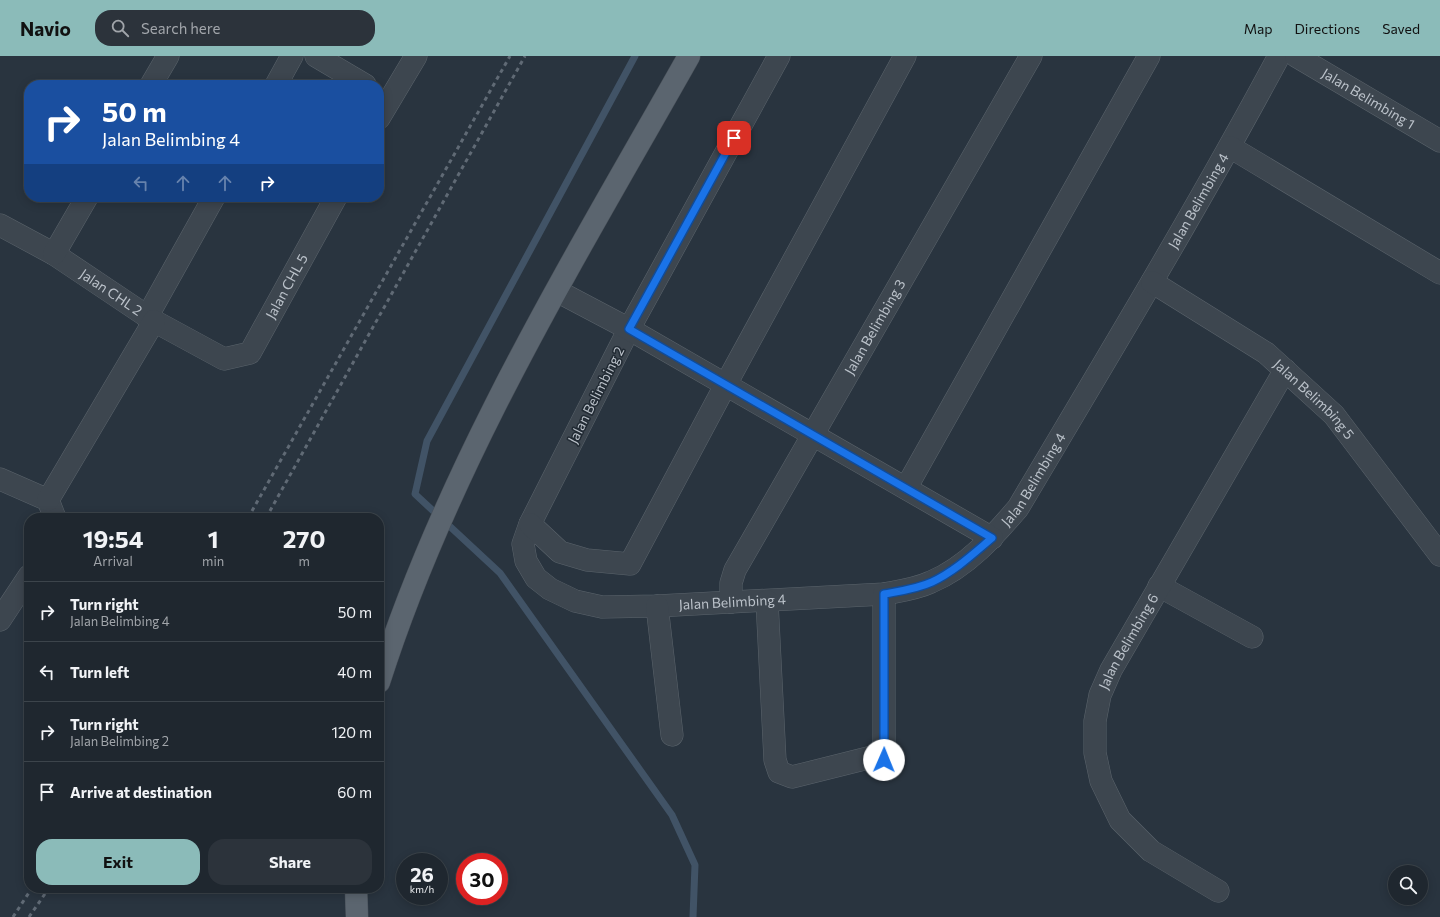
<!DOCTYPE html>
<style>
body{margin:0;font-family:Commissioner,sans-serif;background:#2c333b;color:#f1f3f6;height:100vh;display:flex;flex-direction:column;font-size:15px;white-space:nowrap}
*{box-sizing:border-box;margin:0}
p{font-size:13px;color:#a1a5aa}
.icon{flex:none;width:22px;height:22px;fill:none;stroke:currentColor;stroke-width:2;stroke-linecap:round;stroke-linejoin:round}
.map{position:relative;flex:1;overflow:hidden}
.side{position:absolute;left:24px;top:457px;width:360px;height:380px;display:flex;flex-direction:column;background:#1f272f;border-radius:16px;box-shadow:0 2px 10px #0003,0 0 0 1px #3c444b}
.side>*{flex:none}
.banner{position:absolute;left:24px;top:24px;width:360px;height:122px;border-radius:16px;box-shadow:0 2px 10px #0003,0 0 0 1px #3c444b;background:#1a4fa0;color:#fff;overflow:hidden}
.controls{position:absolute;left:1388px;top:809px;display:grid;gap:8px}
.controls a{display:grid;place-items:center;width:40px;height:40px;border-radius:50%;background:#1f272f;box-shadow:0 2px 10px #0003,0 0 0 1px #3c444b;font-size:20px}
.speed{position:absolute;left:396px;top:797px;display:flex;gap:8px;font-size:20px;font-weight:700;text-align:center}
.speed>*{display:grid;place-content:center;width:52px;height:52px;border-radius:50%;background:#1f272f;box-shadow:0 2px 10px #0003,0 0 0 1px #3c444b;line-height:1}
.speed small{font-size:10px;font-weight:400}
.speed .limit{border:6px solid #d22;background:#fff;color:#111}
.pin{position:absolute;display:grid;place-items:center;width:34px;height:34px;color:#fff;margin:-17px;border-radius:8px;box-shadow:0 2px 6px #0006}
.me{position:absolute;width:44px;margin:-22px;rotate:1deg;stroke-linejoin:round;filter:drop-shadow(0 0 3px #0008)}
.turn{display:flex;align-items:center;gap:14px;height:84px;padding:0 12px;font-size:18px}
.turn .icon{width:52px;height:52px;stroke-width:2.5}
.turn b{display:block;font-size:28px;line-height:34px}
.lanes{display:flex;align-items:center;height:38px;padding:0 12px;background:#0003;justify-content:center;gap:20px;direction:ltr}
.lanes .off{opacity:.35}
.eta{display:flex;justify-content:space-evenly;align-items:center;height:68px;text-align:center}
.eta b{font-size:24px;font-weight:700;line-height:28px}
.button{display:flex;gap:8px;margin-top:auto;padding:8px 12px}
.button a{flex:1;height:46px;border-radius:16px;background:#8bbbb9;color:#111;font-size:16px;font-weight:700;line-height:46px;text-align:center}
.button a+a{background:#2c333b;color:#f1f3f6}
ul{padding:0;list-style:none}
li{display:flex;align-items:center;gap:12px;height:60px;padding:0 12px;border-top:1px solid #3c444b}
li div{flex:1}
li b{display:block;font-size:15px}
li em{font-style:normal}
header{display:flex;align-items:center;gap:24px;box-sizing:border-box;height:56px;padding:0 20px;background:#8bbbb9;color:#111}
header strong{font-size:19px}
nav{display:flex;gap:22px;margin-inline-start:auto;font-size:14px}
.search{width:280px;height:36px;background:#2c333b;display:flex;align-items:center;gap:10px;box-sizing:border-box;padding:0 14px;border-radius:16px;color:#a1a5aa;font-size:15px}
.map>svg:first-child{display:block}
</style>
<header>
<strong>Navio</strong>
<div class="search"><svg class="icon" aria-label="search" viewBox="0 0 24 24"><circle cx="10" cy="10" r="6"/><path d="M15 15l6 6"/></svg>Search here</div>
<nav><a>Map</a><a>Directions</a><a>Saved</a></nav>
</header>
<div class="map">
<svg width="1440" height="861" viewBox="0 0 1440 861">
<rect width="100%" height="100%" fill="#29343f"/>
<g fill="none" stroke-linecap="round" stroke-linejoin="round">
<!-- stream -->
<polyline stroke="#415366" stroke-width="7" points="635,0 427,385 415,438 500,517 672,759 695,809 693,861"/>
<!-- minor casing -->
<g stroke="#5b646c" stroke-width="23">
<g id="minor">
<polyline points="316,0 365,29"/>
<path id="s1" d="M 779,0 L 629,273 L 530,468 L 523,488 L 526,505 L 536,522 L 550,533 L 575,545 L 602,551 L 657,550 L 884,538 C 900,535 916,533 931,526 C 967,511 994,480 1018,452 C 1107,302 1197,153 1279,0"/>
<path id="s2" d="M 1296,0 L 1440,85"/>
<polyline points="151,29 168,0"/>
<polyline points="276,29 292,0"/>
<polyline points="379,62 416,0"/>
<polyline points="1230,91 1440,217"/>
<path id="s3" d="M 0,169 L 54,198 L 154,265 L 224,303 L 250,297 L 336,141"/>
<polyline points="54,198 87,141"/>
<path id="s4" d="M 1152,226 L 1266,297 L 1334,359 L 1440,499"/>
<polyline points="557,235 629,273 992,482"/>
<polyline points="147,261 214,141"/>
<polyline points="0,423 48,444 55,462"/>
<polyline points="906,432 1149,0"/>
<polyline points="48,444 154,265"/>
<polyline points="530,468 560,496 587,504 630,508 726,328 905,0"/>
<polyline points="1159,530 1252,581"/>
<polyline points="884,538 884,704"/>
<polyline points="767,545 775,704 779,716 792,721 884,698"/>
<path id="s5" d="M 731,546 L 731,527 L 735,514 L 1031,0"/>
<polyline points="657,550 672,679"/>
<polyline points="0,564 29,520"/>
<path id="s6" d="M 1218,835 L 1151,795 L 1120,764 L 1101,725 L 1095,697 L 1095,665 L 1100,639 L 1111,614 L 1285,314"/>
</g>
</g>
<!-- major casing -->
<g stroke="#474f58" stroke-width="23">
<g id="major">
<path d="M 379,626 C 450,404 575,202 689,0"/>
<polyline points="356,832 357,861"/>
</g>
</g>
<!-- minor -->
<use href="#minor" stroke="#3d464f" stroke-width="22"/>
<!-- major -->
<use href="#major" stroke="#5b656f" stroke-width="22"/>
<!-- rail -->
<g stroke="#606a75" stroke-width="3" stroke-dasharray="4 4" stroke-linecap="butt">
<polyline points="248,462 510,0"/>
<polyline points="266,462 525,0"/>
<polyline points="13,861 32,832"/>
<polyline points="29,861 49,832"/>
</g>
</g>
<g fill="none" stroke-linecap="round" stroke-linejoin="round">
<!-- route casing -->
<g stroke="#114b97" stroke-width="10">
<path id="route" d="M 734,82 L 629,273 L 992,482 C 973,498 955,515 932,526 C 917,533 900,535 884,538 L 884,704"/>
</g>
<!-- route -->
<use href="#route" stroke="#1a73e8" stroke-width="7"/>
</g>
<g text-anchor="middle" stroke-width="3" stroke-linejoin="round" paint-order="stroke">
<!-- street labels -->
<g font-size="14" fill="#bac1c9" stroke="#222b34">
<text dy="5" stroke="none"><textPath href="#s2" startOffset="84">Jalan Belimbing 1</textPath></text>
<text dy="5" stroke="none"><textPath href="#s1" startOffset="1464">Jalan Belimbing 4</textPath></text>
<text dy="5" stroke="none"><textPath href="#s3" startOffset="364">Jalan CHL 5</textPath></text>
<text dy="5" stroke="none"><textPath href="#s3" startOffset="130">Jalan CHL 2</textPath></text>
<text dy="5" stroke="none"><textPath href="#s5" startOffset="313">Jalan Belimbing 3</textPath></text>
<text transform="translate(596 339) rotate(-63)" y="5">Jalan Belimbing 2</text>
<text dy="5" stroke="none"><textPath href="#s4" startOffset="201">Jalan Belimbing 5</textPath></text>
<text dy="5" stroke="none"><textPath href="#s1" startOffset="1140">Jalan Belimbing 4</textPath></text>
<text dy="5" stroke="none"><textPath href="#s1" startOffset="792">Jalan Belimbing 4</textPath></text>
<text dy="5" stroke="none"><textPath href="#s6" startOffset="313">Jalan Belimbing 6</textPath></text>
</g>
</g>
</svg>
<div class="controls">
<a><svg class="icon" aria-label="search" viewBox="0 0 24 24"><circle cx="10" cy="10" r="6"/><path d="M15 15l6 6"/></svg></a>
</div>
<div class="speed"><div>26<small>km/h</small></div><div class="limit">30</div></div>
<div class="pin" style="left:734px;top:82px;background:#d93025"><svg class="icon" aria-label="arrive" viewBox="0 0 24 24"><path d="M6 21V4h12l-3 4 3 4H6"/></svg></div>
<svg class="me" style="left:884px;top:704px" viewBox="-20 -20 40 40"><circle r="19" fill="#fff"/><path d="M0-13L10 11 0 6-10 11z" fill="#1a73e8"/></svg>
<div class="banner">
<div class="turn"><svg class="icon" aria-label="right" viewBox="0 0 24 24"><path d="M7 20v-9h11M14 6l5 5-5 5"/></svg><div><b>50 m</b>Jalan Belimbing 4</div></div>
<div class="lanes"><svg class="icon off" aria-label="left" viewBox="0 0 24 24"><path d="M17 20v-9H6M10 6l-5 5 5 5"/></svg><svg class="icon off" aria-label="ahead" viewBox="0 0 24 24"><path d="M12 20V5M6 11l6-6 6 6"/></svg><svg class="icon off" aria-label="ahead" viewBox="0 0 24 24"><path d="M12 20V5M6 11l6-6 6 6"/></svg><svg class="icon" aria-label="right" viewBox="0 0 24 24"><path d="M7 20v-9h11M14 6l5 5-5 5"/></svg></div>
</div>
<section class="side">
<div class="eta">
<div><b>19:54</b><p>Arrival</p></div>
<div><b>1</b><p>min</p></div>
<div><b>270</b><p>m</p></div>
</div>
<ul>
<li><svg class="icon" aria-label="right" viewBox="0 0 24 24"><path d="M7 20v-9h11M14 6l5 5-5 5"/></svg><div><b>Turn right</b><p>Jalan Belimbing 4</p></div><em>50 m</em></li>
<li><svg class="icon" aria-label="left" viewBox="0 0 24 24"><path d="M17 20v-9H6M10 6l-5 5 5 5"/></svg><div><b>Turn left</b></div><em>40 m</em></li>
<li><svg class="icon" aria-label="right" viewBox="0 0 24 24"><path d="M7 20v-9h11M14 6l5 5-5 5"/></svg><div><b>Turn right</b><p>Jalan Belimbing 2</p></div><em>120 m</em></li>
<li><svg class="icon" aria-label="arrive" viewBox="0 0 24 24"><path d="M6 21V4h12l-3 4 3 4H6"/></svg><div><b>Arrive at destination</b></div><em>60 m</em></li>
</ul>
<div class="button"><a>Exit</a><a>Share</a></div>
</section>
</div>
